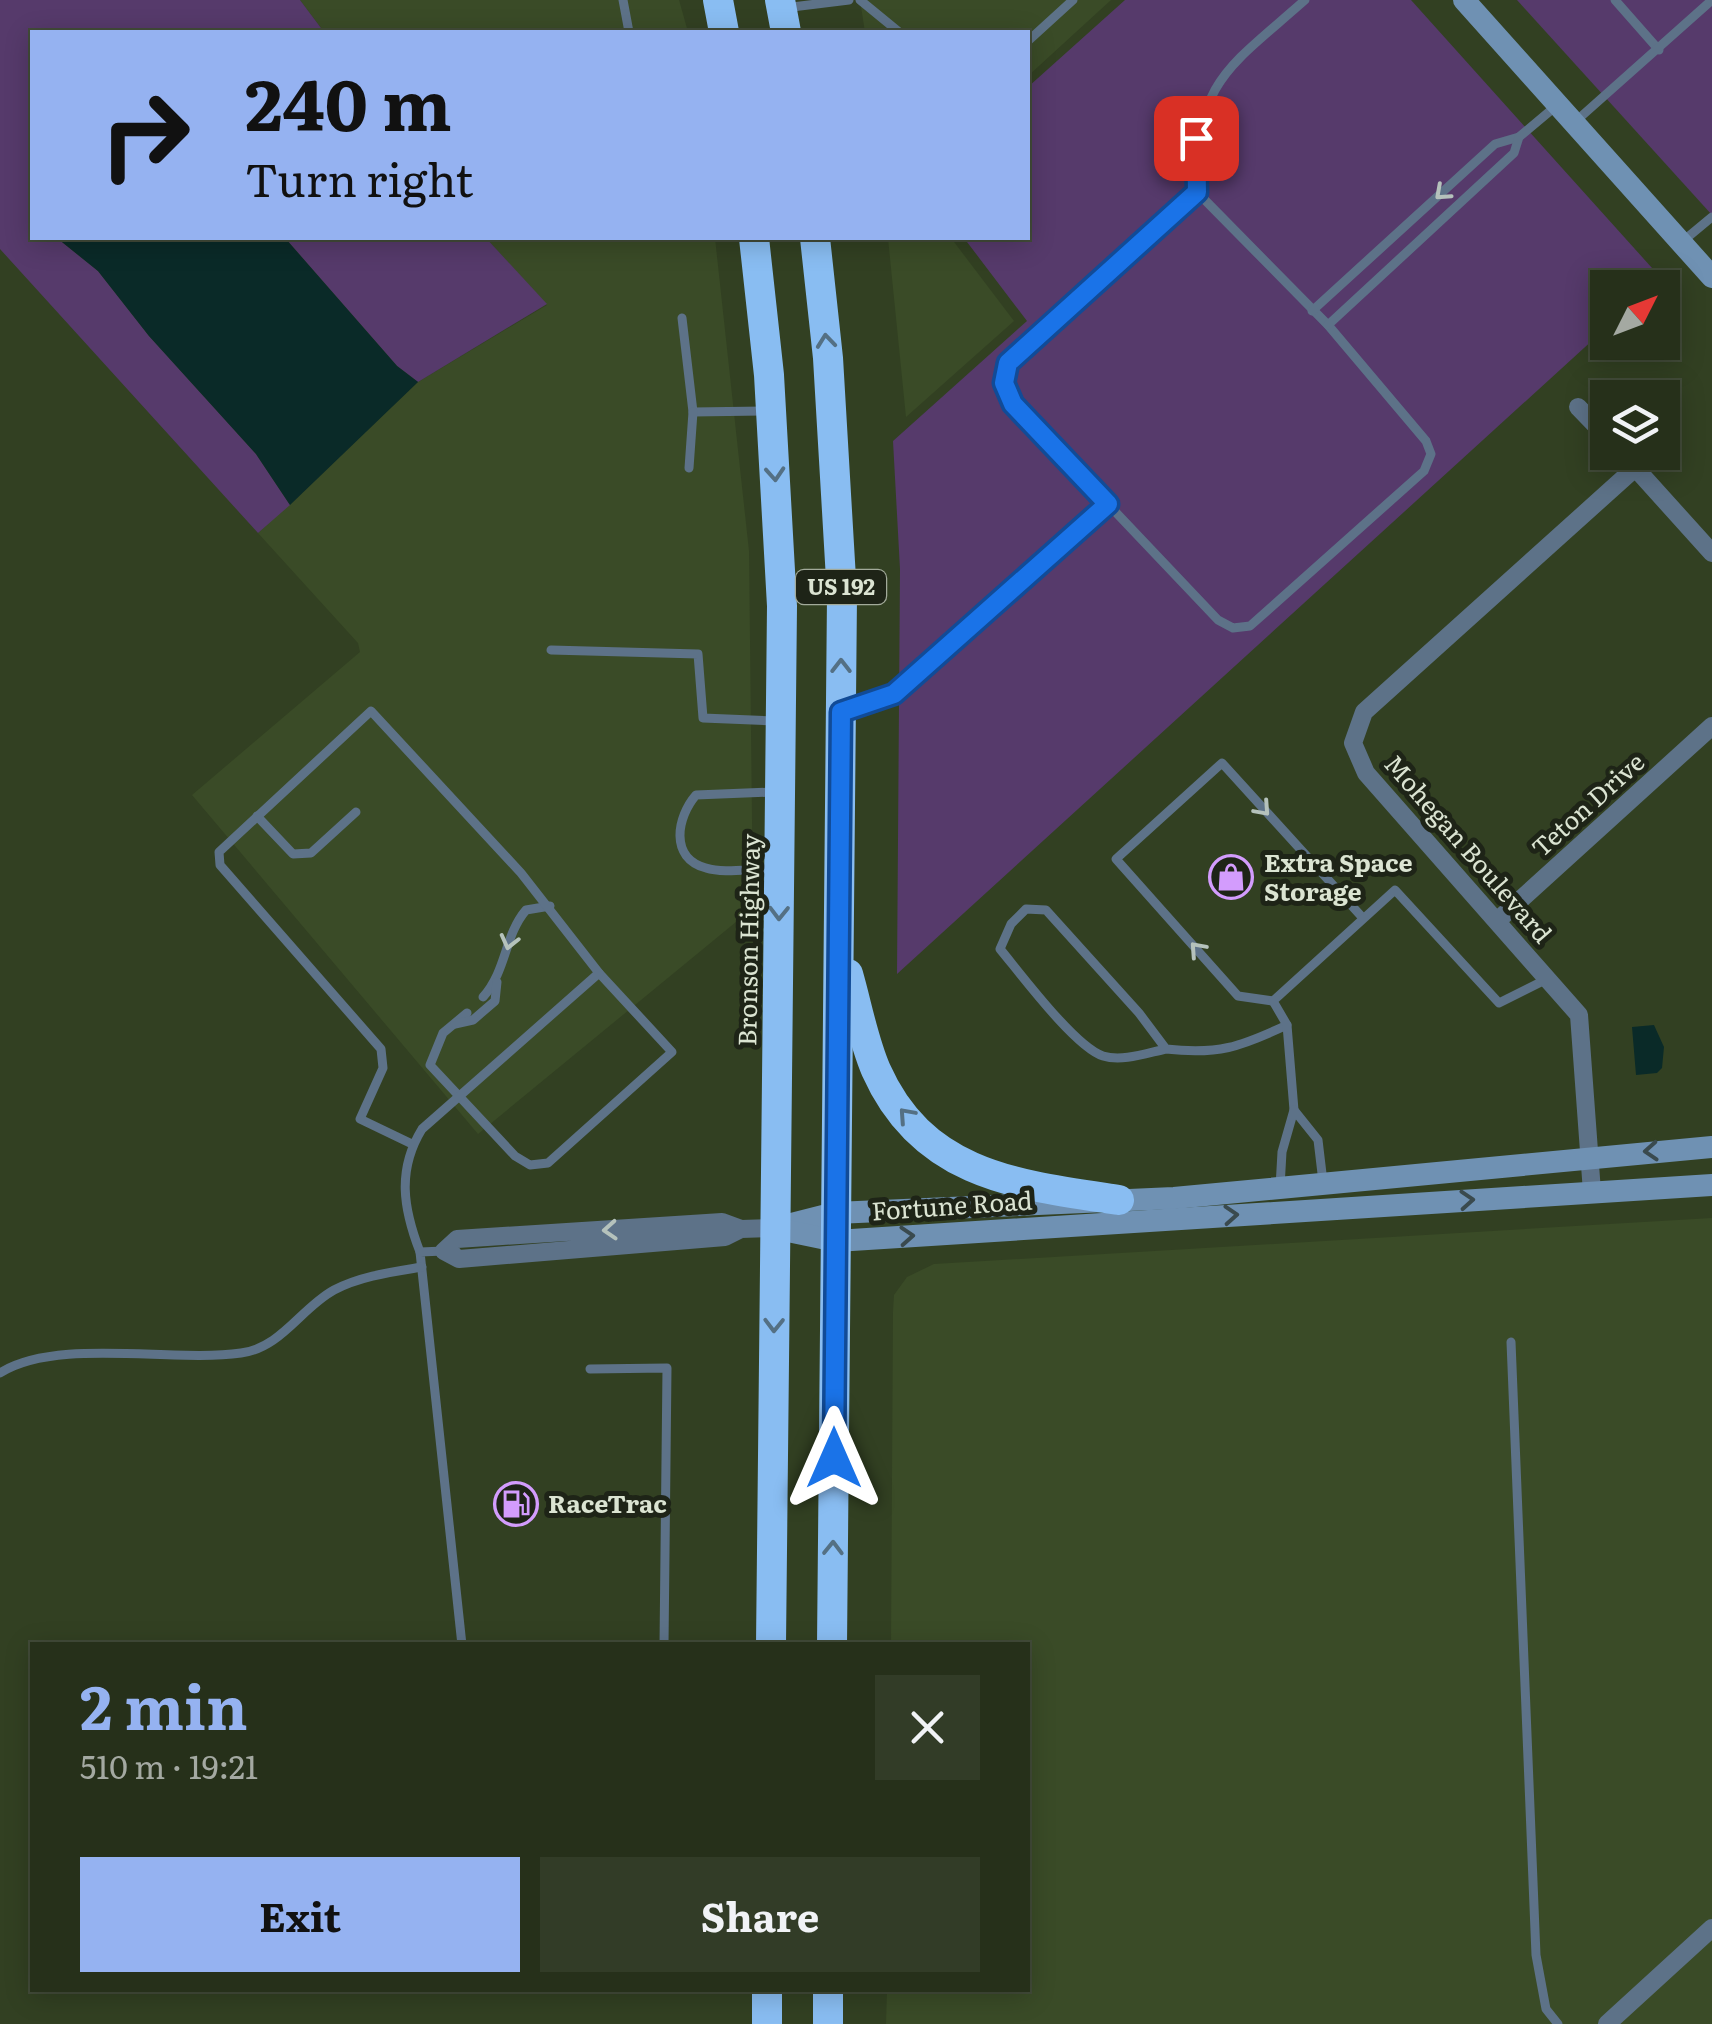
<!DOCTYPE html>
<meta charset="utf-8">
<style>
body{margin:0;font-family:Literata,serif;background:#323c27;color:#f1f3f6;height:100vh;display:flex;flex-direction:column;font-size:38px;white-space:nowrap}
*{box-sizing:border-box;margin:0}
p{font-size:32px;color:#a4a9a2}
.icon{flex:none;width:55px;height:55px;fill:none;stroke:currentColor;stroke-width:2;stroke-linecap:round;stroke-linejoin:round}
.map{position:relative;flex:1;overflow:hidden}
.side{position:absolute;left:30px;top:1642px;width:1000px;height:350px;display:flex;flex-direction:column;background:#26301a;border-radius:0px;box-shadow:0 5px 25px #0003,0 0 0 2px #424b39}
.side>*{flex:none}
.banner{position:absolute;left:30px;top:30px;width:1000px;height:210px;border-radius:0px;box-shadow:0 5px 25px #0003,0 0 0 2px #424b39;background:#95b2f1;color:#111;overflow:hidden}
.needle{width:65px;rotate:48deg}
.buttons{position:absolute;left:1590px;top:270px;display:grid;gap:20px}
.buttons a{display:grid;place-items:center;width:90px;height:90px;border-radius:0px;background:#26301a;box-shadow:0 5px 25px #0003,0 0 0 2px #424b39;font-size:50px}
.pin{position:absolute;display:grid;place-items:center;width:85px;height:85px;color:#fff;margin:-42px;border-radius:20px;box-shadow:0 5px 15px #0006}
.me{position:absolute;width:110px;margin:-55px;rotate:0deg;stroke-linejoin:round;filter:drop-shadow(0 0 8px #0008)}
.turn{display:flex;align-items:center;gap:35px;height:210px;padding:0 50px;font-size:45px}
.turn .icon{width:130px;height:130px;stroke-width:2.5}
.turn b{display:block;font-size:70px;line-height:85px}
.round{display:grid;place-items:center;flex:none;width:105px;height:105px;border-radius:0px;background:#323c27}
.overview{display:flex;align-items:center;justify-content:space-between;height:170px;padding:0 50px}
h1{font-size:60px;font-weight:700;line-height:75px;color:#95b2f1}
.action{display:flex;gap:20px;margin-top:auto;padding:20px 50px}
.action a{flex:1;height:115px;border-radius:0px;background:#95b2f1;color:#111;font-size:40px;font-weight:700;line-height:115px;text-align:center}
.action a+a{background:#323c27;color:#f1f3f6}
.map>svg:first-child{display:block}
</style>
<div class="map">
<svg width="1712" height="2024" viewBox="0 0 1712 2024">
<rect width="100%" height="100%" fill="#324022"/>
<!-- built -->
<g fill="#3a4b27">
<polygon points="300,0 679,0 688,32 324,32"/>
<polygon points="860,0 1111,0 1028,76 1028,32 865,32"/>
<polygon points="486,238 715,238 749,551 753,908 478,1134 192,795 360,652 358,643 258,533 418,382 547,305"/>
<polygon points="888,238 951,238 1014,321 906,417"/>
<polygon points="1712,1218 1712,2024 886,2024 887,1990 1028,1990 1028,1645 891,1645 893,1312 894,1295 907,1277 934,1264"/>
</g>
<!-- green -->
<g fill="#563a6b">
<polygon points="0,0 300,0 324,32 32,32 32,219 29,223 32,238 57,238 98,271 149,336 256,454 290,505 258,533 0,249"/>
<polygon points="1125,0 1411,0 1661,278 1650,287 1608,288 1607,327 897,974 900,569 893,441 1027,321 964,238 1028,238 1028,87"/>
<polygon points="1517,0 1712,0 1712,215"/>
<polygon points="285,238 486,238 547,304 418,382 397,366"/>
</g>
<!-- water -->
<g fill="#0a2a28">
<polygon points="57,238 285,238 397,366 418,382 290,505 256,454 149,336 98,271"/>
<polygon points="1654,1025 1664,1047 1662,1068 1657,1073 1636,1075 1632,1027"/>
</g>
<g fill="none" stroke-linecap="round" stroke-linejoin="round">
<!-- lane -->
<g stroke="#5d7288" stroke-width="9">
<polyline points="623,0 629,32"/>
<polyline points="860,0 899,32"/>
<polyline points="1615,0 1659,50"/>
<polyline points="784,8 849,0"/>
<polyline points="1028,41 1073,0"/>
<polyline points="1576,121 1712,0"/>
<path d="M 1197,192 L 1031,338 C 1009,362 1000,373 1013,404 L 1218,620 L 1233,628 L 1250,626 L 1424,471 L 1431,454 L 1426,441 L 1328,325 L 1197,192 C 1196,80 1226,70 1305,0"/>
<polyline points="1683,241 1712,217"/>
<polyline points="1312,311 1495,144 1519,137"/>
<polyline points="682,318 693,412 763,411"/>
<polyline points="1328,325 1514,153 1519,137 1556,106"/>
<polyline points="689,468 693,412"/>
<polyline points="551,650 698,654 703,718 774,721"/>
<polyline points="846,710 894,694 1109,504"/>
<polyline points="257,816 293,854 311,853 356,812"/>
<path d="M 772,869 C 753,868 724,874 706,868 C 669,858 677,817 696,795 L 773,792"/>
<path d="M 483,997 C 507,970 504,936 526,910 L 550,906"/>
<polyline points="1273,1001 1238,996 1116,859 1222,763 1362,917"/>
<polyline points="467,1013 443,1033 430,1065 515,1156 530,1165 548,1163 672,1052 599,973"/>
<polyline points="455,1024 473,1020 495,1001 497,982"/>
<path d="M 1166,1049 C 1147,1053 1122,1062 1103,1056 C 1075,1047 1020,973 1000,949 L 1011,924 L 1026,909 L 1046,910 L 1139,1013 L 1166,1049 C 1218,1055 1240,1047 1287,1025"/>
<polyline points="1294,1110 1287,1025 1273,1001 1395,890 1499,1003 1547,979"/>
<path d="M 412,1144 L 360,1119 L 383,1068 L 381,1049 L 220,865 L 219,852 L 371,711 L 521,873 L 599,973 L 422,1129 C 397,1170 403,1208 420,1252"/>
<polyline points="1280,1187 1282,1152 1294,1110 1318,1140 1323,1182"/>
<polyline points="444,1251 420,1252 462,1645"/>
<polyline points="1511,1342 1536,1955 1546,2009 1558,2024"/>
<polyline points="590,1369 667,1368 664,1645"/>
<path d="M 0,1373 C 57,1337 173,1363 241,1353 C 281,1348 301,1308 334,1290 C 361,1276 392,1272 422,1267"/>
</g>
<!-- street -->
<g stroke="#5d7288" stroke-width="18">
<polyline points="1578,407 1608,438"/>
<polyline points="1621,452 1712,553"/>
<polyline points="1497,921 1712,726"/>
<polyline points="1592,1192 1579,1015 1366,773 1353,743 1364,712 1635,468"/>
<polyline points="741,1229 725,1237 459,1259 444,1251 457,1239 722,1222 741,1229 776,1228"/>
<polyline points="1607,2024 1712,1928"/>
</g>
<!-- secondary -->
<g stroke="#6f91b3" stroke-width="22">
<polyline points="1464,0 1712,277"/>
<polyline points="776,1228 835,1213 1174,1198 1712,1147"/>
<polyline points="783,1230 836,1241 1712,1185"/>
</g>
<!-- highway -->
<g stroke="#89bdf2" stroke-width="30">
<polyline points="718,0 724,32"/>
<polyline points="780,0 786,32"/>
<polyline points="754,238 769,375 782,606 771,1645"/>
<polyline points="815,238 828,358 842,596 832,1645"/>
<path d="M 848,974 C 857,1005 863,1040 876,1070 C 923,1176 1018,1185 1119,1200"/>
<polyline points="767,2024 767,1990"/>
<polyline points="828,2024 828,1990"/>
</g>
</g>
<!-- one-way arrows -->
<defs><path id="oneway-chevron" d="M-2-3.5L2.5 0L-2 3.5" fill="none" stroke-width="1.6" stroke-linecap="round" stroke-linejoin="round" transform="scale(2.5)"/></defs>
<g stroke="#b5c2bc">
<use href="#oneway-chevron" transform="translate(1442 193) rotate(138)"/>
<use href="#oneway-chevron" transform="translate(1263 809) rotate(48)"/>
<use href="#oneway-chevron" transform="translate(509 942) rotate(104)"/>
<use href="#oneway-chevron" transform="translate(1197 949) rotate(-132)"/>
<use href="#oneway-chevron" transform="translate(610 1230) rotate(176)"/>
</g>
<g stroke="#547084">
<use href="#oneway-chevron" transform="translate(826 341) rotate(-96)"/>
<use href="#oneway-chevron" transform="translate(775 474) rotate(86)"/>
<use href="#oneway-chevron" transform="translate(841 666) rotate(-90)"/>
<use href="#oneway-chevron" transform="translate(779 913) rotate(91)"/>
<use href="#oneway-chevron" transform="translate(906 1115) rotate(-132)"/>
<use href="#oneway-chevron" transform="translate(774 1325) rotate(91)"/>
<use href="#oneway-chevron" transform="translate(833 1548) rotate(-89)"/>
</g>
<g stroke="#3a4a4e">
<use href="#oneway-chevron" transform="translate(1651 1151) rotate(176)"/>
<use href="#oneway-chevron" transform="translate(1467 1200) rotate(-4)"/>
<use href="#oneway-chevron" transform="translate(1231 1215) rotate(-4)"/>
<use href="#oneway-chevron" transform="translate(907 1236) rotate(-4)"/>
</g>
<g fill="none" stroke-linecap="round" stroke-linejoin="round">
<!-- route casing -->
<g stroke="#114b97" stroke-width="25">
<polyline id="route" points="834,1458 841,712 894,694 1108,504 1013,404 1004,383 1008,363 1197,192 1196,138"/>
</g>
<!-- route -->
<use href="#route" stroke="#1a73e8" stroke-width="18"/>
</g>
<!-- icons -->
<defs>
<g id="shop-ring" transform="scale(2.25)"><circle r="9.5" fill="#1e2417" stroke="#d39cfd" stroke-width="1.5"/><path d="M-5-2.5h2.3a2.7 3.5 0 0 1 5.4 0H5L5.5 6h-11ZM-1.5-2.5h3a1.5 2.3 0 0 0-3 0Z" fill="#d39cfd"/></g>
<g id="fuel-ring" transform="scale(2.25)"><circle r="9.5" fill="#1e2417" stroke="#d39cfd" stroke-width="1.5"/><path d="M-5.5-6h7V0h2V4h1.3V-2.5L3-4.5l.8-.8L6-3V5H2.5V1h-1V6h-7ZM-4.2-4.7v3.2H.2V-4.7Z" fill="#d39cfd"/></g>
</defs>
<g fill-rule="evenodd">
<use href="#shop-ring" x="1231" y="877"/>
<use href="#fuel-ring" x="516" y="1504"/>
</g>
<g text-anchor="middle" stroke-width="10" stroke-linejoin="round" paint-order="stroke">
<!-- shield labels -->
<rect fill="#1e2417" stroke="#a2aa9a" stroke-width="2.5" x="796" y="570" width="90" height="34" rx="8"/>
<g font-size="22" font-weight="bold" fill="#dbe4d2">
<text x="841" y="595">US 192</text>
</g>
<!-- street labels -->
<g font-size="25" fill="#dbe4d2" stroke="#1e2417">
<text transform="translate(1588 805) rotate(-42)" y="9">Teton Drive</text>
<text transform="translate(1468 849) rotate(49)" y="9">Mohegan Boulevard</text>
<text transform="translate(749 940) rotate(-89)" y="9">Bronson Highway</text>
<text transform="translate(952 1206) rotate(-4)" y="9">Fortune Road</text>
</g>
<!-- poi labels -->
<g font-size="25" font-weight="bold" fill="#dbe4d2" stroke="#1e2417" text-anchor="start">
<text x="1264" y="872">Extra Space<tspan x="1264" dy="29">Storage</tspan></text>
<text x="548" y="1513">RaceTrac</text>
</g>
</g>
</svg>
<div class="buttons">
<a><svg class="needle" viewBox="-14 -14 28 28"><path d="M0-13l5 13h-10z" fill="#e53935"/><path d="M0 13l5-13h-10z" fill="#a4a9a2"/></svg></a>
<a><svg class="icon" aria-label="layers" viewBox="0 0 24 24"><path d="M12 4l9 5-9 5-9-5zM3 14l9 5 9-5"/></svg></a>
</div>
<div class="pin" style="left:1196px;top:138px;background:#d93025"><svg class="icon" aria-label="arrive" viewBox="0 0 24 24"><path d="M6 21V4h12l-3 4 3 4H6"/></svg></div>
<svg class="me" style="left:834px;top:1458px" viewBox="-20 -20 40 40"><path d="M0-17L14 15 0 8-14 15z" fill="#1a73e8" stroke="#fff" stroke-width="4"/></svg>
<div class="banner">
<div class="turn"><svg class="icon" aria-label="right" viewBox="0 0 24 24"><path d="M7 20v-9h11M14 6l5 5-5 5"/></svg><div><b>240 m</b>Turn right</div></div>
</div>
<section class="side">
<div class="overview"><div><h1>2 min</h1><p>510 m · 19:21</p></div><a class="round"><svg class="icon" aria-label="close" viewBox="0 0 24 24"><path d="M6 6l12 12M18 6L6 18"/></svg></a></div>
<div class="action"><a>Exit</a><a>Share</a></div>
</section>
</div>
